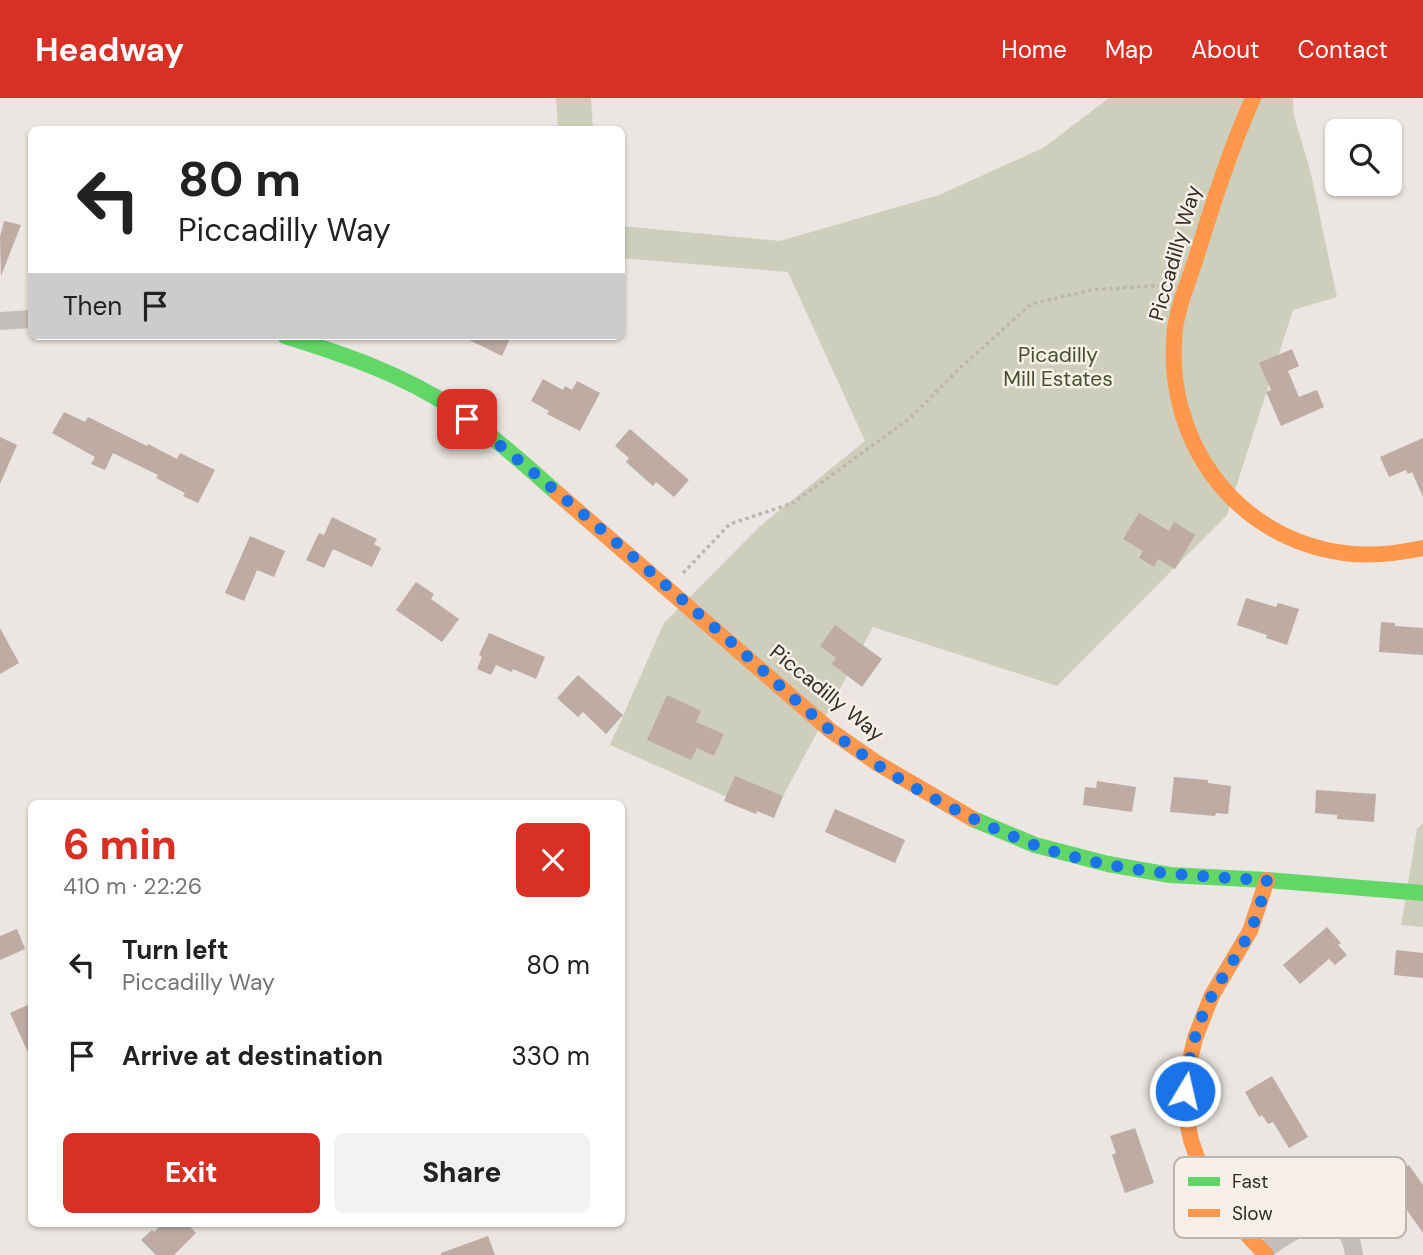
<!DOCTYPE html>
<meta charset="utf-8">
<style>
body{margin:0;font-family:"DM Sans",sans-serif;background:#f2f2f2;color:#222;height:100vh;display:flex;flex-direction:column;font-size:26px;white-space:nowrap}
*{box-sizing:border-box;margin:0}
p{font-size:23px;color:#767676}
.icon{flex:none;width:38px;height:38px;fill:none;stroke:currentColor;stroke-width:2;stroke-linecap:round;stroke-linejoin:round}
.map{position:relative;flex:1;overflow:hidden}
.side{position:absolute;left:28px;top:702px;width:597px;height:427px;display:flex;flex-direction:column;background:#fff;border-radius:10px;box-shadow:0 2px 5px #0004}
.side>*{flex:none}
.guide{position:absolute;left:28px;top:28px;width:597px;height:214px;border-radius:10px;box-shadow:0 2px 5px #0004;background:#fff;color:#222;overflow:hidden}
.buttons{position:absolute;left:1325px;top:21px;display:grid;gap:14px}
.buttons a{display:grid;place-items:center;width:77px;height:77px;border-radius:10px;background:#fff;box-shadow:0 2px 5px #0004;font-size:35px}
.pin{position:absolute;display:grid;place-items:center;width:60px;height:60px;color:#fff;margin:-30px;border-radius:14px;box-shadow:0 4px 10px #0006}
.me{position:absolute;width:77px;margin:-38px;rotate:9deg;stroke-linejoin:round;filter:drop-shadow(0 0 5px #0008)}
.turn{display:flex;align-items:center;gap:24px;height:147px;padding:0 35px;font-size:32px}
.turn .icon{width:91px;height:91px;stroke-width:2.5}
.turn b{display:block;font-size:49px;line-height:60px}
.then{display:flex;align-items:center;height:66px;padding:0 35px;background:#0003;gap:14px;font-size:26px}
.round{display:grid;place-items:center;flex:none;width:74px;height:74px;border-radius:10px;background:#f2f2f2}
.head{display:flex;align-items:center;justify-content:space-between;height:119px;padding:0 35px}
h1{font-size:42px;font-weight:800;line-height:52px;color:#d93025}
.button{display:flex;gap:14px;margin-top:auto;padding:14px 35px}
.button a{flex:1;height:80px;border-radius:10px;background:#d93025;color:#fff;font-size:28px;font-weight:800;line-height:80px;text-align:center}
.button a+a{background:#f2f2f2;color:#222}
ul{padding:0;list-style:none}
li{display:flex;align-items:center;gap:21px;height:91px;padding:0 35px}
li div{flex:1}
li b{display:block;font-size:26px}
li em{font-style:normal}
header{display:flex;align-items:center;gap:42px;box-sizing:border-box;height:98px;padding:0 35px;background:#d93025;color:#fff}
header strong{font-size:33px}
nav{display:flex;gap:38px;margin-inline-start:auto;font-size:24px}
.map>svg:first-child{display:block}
</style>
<header>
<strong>Headway</strong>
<nav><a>Home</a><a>Map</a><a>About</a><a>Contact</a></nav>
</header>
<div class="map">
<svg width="1423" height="1157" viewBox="0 0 1423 1157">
<rect width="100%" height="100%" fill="#ebe6e1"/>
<!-- green -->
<g fill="#cdcfbc">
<polygon points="556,0 591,0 593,31 558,31"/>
<polygon points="1109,0 1293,0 1294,18 1310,72 1337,199 1293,212 1227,417 1057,588 873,529 772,719 610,647 664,525 759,429 865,343 788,174 621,160 621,128 780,143 939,97 1043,50"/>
<polygon points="1423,725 1423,829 1401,827 1417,731"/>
</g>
<!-- building -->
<g fill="#bdaba4">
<polygon points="4,123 21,127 1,178 0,139"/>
<polygon points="461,238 511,238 502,258"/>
<polygon points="1292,251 1299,268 1288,273 1299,299 1317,292 1324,309 1281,328 1266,294 1271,292 1259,265"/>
<polygon points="543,281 563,292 565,288 572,292 577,283 600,295 580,333 547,316 549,313 531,303"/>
<polygon points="64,314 85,324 88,319 147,348 148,346 177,361 180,355 215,372 198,405 183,398 185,395 156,380 158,377 113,355 105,372 91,366 95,359 52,335"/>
<polygon points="630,331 689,382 674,399 656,384 653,388 626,364 629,360 615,348"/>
<polygon points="0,339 17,347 0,386"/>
<polygon points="1423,340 1423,399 1412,374 1408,376 1406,372 1389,379 1380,359"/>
<polygon points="1139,415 1169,433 1174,424 1195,437 1175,471 1158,461 1154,469 1139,460 1143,453 1123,441"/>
<polygon points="332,419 377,441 374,446 381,450 372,469 333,451 324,470 306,462 319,435 324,437"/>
<polygon points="250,438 285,453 274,479 257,472 244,503 225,495"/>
<polygon points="416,484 434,496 431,501 459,521 442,544 396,512"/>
<polygon points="1246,500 1276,509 1278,505 1299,511 1287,547 1266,540 1267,537 1237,527"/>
<polygon points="1381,524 1395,525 1395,528 1423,530 1423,557 1379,554"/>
<polygon points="835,527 882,561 862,589 832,566 836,560 820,548"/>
<polygon points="0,530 19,565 0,576"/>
<polygon points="489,535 545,559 536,581 513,571 512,574 496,567 491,577 477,571 482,559 479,557"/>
<polygon points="578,577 623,617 606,636 583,614 578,619 557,600"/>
<polygon points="667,597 701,613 696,624 724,636 714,658 697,650 691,662 647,642"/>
<polygon points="735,678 783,698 774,720 757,713 756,716 724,703"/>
<polygon points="1174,679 1208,682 1208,685 1231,688 1228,716 1216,715 1215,718 1170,714"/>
<polygon points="1097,683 1136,689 1132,714 1083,707 1085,689 1096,690"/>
<polygon points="1316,692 1376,696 1374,724 1337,721 1337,717 1315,715"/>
<polygon points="835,711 905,742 895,765 825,734"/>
<polygon points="1327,829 1341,845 1338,847 1347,857 1335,867 1329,861 1300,886 1283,867"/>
<polygon points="17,831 25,851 0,862 0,838"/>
<polygon points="1396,852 1423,855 1423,880 1394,877"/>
<polygon points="32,905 32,963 10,915"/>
<polygon points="1272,978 1308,1039 1289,1050 1273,1024 1268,1026 1262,1017 1259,1019 1245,994"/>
<polygon points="1135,1030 1154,1085 1125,1095 1112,1057 1116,1055 1110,1038"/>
<polygon points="1396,1064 1401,1072 1409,1067 1423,1087 1423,1135 1397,1098 1392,1101 1376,1078"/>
<polygon points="163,1125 187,1125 196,1135 174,1157 156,1157 141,1142 152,1132 154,1134"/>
<polygon points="488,1138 495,1157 441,1157 441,1155"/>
</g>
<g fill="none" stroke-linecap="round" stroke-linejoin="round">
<!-- path -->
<polyline stroke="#bdb7b2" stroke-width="3.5" stroke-dasharray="3.5 3.5" stroke-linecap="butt" points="683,475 730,426 793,405 909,321 957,273 1031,206 1092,192 1164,187"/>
<!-- street -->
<g stroke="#c4beba" stroke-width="18">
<polyline points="0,223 32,221"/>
<path d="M 1263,1154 C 1291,1132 1347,1097 1354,1157"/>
</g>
<!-- fast -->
<g stroke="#63d668" stroke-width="16">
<path d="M 285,238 C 343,256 402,276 453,310 C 490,335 524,366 557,395"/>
<polyline points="973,721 1035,747 1108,766 1170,777 1267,782 1423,795"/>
</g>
<!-- slow -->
<g stroke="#ff974d" stroke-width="16">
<path d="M 1253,0 C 1230,52 1213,105 1196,160 C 1189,183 1178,206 1175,231 C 1163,340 1233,440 1344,455 C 1371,459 1397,455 1423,450"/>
<polyline points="557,395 831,633 877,665 973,721"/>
<polyline points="1266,1157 1218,1105 1201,1071 1191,1042 1184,1010 1187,975 1195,940 1212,897 1250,833 1267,782"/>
</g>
</g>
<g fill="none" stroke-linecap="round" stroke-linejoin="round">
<!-- route -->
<path stroke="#1a73e8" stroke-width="12" stroke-dasharray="0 21.6" d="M 467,321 C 555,390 639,464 723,537 C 759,568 793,601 830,632 C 886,678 964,720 1032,746 C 1108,774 1188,778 1267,782 C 1262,799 1258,818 1250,833 C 1240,854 1225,874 1214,894 C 1197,923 1188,960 1185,993"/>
</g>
<g text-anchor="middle" stroke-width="5" stroke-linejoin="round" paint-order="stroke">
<!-- street labels -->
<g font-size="21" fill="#342c29" stroke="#f7f0e8">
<text transform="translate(1175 155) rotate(-74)" y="7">Piccadilly Way</text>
<text transform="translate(827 595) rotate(39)" y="7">Piccadilly Way</text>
</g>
<!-- park labels -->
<g font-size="21" fill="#45502f" stroke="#f7f0e8">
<text x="1058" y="264">Picadilly<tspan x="1058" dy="24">Mill Estates</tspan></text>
</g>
</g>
<!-- legend -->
<rect x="1174" y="1059" width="232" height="81" rx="10" fill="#f7f0e8" stroke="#bcb5af" stroke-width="2"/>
<rect x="1188" y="1079" width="32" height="9" fill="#63d668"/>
<rect x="1188" y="1111" width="32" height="8" fill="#ff974d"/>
<g font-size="19" fill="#342c29">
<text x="1232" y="1090">Fast</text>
<text x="1232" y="1122">Slow</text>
</g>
</svg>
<div class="buttons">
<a><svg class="icon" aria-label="search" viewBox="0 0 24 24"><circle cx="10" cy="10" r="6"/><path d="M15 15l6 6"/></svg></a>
</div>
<div class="pin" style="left:467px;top:321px;background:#d93025"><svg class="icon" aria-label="arrive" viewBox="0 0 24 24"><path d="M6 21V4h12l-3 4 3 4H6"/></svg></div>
<svg class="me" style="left:1185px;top:993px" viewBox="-20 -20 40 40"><circle r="17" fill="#1a73e8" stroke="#fff" stroke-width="3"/><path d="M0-11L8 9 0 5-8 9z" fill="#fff"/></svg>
<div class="guide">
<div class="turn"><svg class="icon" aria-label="left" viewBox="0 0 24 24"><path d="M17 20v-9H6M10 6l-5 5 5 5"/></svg><div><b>80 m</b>Piccadilly Way</div></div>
<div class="then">Then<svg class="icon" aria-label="arrive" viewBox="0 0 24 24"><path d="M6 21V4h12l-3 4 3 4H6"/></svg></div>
</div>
<section class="side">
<div class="head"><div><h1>6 min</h1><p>410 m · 22:26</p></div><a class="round" style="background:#d93025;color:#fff"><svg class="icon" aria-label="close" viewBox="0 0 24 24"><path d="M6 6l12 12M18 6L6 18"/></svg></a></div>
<ul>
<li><svg class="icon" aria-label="left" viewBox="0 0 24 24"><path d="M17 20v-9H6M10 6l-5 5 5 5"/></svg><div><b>Turn left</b><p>Piccadilly Way</p></div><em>80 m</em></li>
<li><svg class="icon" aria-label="arrive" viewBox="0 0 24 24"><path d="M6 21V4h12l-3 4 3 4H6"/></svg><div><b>Arrive at destination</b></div><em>330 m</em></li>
</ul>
<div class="button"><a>Exit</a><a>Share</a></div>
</section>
</div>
